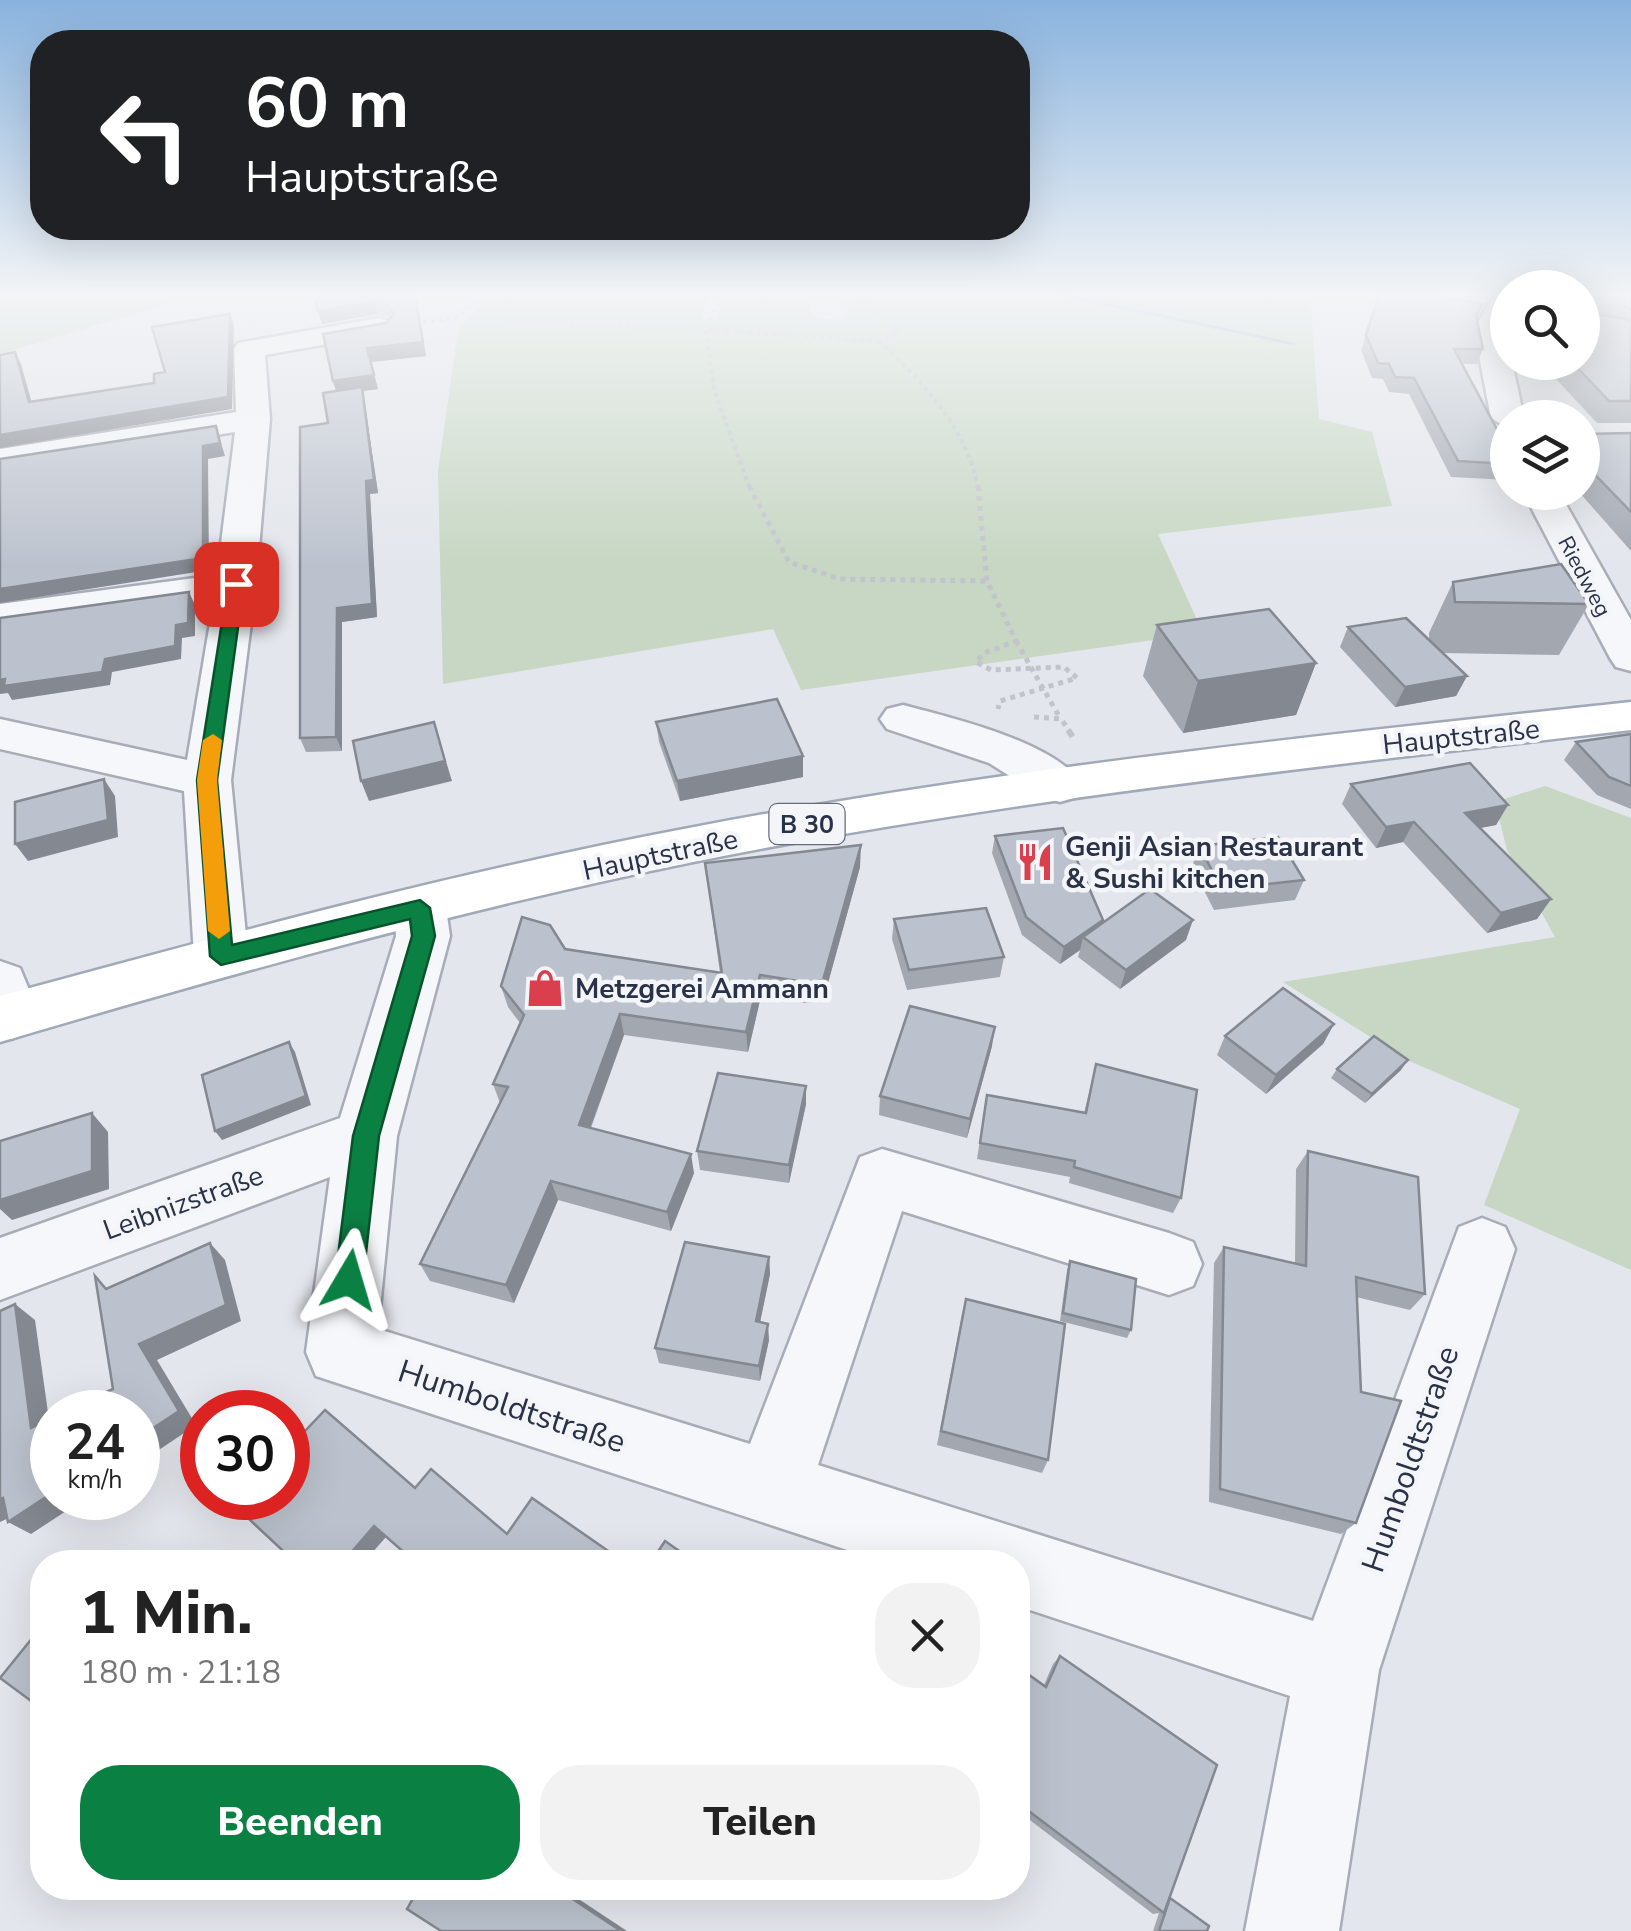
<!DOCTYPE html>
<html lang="de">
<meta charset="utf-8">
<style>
body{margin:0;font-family:"Nunito Sans",sans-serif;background:#f2f2f2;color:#222;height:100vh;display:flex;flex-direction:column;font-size:38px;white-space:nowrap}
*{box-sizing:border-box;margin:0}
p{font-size:32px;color:#767676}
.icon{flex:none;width:55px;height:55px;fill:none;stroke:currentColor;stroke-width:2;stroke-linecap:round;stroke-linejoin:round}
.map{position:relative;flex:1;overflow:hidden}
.panel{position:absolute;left:30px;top:1550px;width:1000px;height:350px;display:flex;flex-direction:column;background:#fff;border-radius:40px;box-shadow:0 10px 40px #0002}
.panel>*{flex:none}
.guide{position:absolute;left:30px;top:30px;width:1000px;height:210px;border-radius:40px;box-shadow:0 10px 40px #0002;background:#202124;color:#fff;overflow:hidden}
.fabs{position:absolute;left:1490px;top:270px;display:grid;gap:20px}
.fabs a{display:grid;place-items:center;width:110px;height:110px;border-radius:50%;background:#fff;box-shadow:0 10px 40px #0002;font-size:50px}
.speed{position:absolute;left:30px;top:1390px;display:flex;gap:20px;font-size:50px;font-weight:700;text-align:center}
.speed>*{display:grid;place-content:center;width:130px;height:130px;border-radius:50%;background:#fff;box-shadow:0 10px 40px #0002;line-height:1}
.speed small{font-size:25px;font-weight:400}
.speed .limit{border:15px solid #d22;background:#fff;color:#111}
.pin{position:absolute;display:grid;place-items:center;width:85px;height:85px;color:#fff;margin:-42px;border-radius:20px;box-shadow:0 5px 15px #0006}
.me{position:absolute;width:110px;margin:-55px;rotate:7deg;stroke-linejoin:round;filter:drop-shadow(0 0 8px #0008)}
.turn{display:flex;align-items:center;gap:35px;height:210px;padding:0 50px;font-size:45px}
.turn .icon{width:130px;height:130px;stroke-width:2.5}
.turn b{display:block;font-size:70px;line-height:85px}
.round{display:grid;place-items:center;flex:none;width:105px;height:105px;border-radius:40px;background:#f2f2f2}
.headline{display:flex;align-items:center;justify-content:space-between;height:170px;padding:0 50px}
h1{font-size:60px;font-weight:800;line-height:75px}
.primary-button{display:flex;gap:20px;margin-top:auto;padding:20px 50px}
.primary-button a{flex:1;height:115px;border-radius:40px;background:#0b8043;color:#fff;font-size:40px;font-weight:800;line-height:115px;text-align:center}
.primary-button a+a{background:#f2f2f2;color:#222}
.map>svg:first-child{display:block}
</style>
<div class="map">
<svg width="1631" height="1931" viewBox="0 0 1631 1931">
<rect width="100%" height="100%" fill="#e3e6ec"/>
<!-- green -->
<g fill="#c7d7c3">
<polygon points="0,295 198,295 0,354"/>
<polygon points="490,295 710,295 701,318 714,322 726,295 809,295 811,317 842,320 849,310 836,299 840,295 1310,295 1319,419 1372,432 1392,506 1158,534 1203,633 801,690 773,629 443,684 438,472 458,329"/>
<polygon points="1545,786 1631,818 1631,1270 1484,1205 1520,1109 1407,1060 1283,982 1555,937 1507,850 1495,802"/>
</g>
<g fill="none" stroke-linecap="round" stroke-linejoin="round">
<!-- stream -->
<polygon fill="#9bb1cf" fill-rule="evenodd" points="1054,295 1072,295 1296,343 1292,345"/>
<!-- minor casing -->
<g stroke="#a7acb7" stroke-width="5">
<g id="minor">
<polygon points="1500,298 1508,300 1504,330 1508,362 1512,362 1524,418 1508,418 1508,428 1491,418 1474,330 1490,301"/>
<polygon points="379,318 389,321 394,327 389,333 265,355 270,419 256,584 231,780 248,956 240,971 221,977 202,971 194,956 184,791 0,749 0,719 187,760 214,599 0,628 0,604 217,575 235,432 0,469 0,449 236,412 234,349 238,343"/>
<polygon points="1523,492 1559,492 1631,620 1631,671 1616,667 1610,658"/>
<path d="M 903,705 C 952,718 1056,742 1084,786 L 1077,797 L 1060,802 L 1043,797 L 989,763 L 887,729 L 880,719 L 887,709 Z"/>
<polygon points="420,889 439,894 446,908 450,936 397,1136 378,1329 750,1444 860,1157 882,1149 1169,1233 1193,1242 1202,1264 1193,1286 1169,1295 902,1211 818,1465 1313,1621 1459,1227 1482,1218 1505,1227 1515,1249 1379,1670 1339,1931 1245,1931 1290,1696 1018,1606 1018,1562 884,1562 316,1376 306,1352 330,1177 0,1300 0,1238 340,1118 396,936 394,908 401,894"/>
<polygon points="0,961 20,968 40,1016 31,1032 11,1039 0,1035"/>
</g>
</g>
<!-- major casing -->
<g stroke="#a1a9b9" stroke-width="5">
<path id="major" d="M 1631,702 L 1631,730 C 1316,767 999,800 688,863 C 455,911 227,975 0,1042 L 0,996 C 228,934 456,872 689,828 C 1000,768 1316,736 1631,702 Z"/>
</g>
<!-- path-far2 -->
<g stroke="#c1c4cb" stroke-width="4" stroke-dasharray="4 4" stroke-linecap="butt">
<polyline points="721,295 706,329 881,342"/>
<path d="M 859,295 L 898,332 L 881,342 C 923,383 968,429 978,489"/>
<polyline points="507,321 706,329 714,390 750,489"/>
<polyline points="415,323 456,318 486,295"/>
</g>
<!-- path-far1 -->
<g stroke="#c1c4cb" stroke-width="5" stroke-dasharray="5 5" stroke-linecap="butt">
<polyline points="749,486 789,562 840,579 987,581"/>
<polyline points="978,486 987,581 1016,641 984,653 976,662 991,670 1064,667 1077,678 1000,701 998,709"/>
<polyline points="1016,641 1060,718"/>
<polyline points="1034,717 1061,719 1070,732"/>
</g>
<!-- path -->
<polyline stroke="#c1c4cb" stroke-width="6" stroke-dasharray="8 8" stroke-linecap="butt" points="1068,730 1076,741"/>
<!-- minor -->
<use href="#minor" fill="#f6f7fa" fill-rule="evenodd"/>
<!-- major -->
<use href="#major" fill="#fff" fill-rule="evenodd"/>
</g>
<!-- wall -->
<g fill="#a2a7b0">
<polygon points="333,295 416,295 426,356 371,362 378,389 363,391 378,493 370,494 377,617 342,622 342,751 306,752 300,738 328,423 336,391 391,318 378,314 322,324"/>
<polygon points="1379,295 1477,317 1483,349 1477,364 1462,364 1508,450 1508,480 1451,477 1409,394 1389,392 1383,379 1372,378 1361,350"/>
<polygon points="1582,295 1631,295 1631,423 1597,423 1542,364 1516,364 1515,362 1582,362 1596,314 1582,306"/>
<polygon points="1631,433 1631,551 1579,492 1582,492 1582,434"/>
<polygon points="1453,582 1589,604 1559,655 1443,653 1467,676 1456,696 1395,707 1340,647 1348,627 1429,640 1429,633"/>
<polygon points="1157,625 1316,663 1296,715 1183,733 1143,676"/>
<polygon points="656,722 803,777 680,801 659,742"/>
<polygon points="1631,734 1631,809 1597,795 1564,760 1576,742"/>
<polygon points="1351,784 1508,805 1496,825 1480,828 1551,899 1537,919 1487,933 1403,842 1376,848 1342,804"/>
<polygon points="995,836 1103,920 1101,924 1186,940 1120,989 1078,957 1080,950 1060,964 1022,935 992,853"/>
<polygon points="1199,846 1304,880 1295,900 1214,910 1192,867"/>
<polygon points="705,863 860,867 823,1001 805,1003 761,996 748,1052 624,1035 591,1128 694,1173 671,1231 558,1200 514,1303 430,1281 420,1264 500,1103 493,1084 520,1023 508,1007 501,986 565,949 720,973"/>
<polygon points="894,919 1004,957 1000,977 907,990 892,939"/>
<polygon points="1334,1024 1323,1044 1266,1094 1217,1055 1225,1036"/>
<polygon points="992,1046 967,1138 879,1115 880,1096"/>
<polygon points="1096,1064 1181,1198 1173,1213 1069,1183 1070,1177 977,1159 987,1095 1084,1113"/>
<polygon points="1337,1069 1401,1070 1365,1103 1331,1078"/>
<polygon points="806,1086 806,1104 789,1183 700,1170 697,1151"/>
<polygon points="1308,1151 1425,1294 1410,1310 1356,1297 1356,1523 1341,1534 1209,1502 1214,1263 1224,1247 1295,1263 1296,1169"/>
<polygon points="769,1257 770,1274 760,1322 769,1340 760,1381 659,1363 655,1348"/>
<polygon points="1070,1261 1131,1330 1127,1338 1060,1321 1067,1270"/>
<polygon points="962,1315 1048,1460 1042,1473 937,1445"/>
<polygon points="1060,1656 1169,1898 1207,1931 1153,1931 1159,1913 1153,1914 1018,1811 1018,1667 1044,1685 1053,1664"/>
</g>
<!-- shaded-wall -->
<g fill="#848890">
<polygon points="415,295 426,356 371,362 367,348"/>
<polygon points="375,301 378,314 322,324 318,311"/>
<polygon points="230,314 234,325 232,409 0,448 0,435 228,397"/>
<polygon points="15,352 21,364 35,414 29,402"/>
<polygon points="374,375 378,389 363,391 378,493 370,494 377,617 342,622 342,751 336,737 337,395 333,381"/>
<polygon points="216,426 225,456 208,459 209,570 0,603 0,589 203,446"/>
<polygon points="189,592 195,605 195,636 182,638 181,659 112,672 110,685 12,700 8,693 0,694 0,680 105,659 176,625"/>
<polygon points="1316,663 1296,715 1183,733 1198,681"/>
<polygon points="1467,676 1456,696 1395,707 1405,687"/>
<polygon points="434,722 452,781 369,801 361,781"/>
<polygon points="803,756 803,777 680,801 677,781"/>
<polygon points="104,779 115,796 118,837 28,861 15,844"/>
<polygon points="1508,805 1496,825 1453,833 1465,813"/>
<polygon points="1414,822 1403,842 1376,848 1386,827"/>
<polygon points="861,845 860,867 823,1001 823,980"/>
<polygon points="1551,899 1537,919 1487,933 1501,913"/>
<polygon points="1103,920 1098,937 1083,937 1080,950 1060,964 1064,947"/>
<polygon points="1193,920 1186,940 1120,989 1126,970"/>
<polygon points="760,975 761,996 748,1052 746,1032"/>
<polygon points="620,1014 624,1035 584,1145 579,1125"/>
<polygon points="1334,1024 1323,1044 1266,1094 1276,1075"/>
<polygon points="995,1027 992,1046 967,1138 970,1119"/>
<polygon points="289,1042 295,1052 311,1105 222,1140 215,1131"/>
<polygon points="1408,1060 1401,1070 1365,1103 1372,1094"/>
<polygon points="806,1086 806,1104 789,1183 789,1165"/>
<polygon points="92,1113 108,1132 109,1189 12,1220 0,1209 0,1200"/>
<polygon points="691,1154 694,1173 671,1231 667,1212"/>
<polygon points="551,1181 558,1200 514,1303 506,1285"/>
<polygon points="210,1243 225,1260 241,1321 157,1360 196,1425 138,1464 139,1344"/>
<polygon points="769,1257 770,1274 757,1337 756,1321"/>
<polygon points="15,1304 35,1320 52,1441 31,1428"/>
<polygon points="768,1324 769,1340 760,1381 759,1366"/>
<polygon points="52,1493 52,1498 86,1498 31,1534 8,1522"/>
<polygon points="3,1498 26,1510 0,1522 0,1499"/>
<polygon points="374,1526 386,1537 364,1562 343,1562"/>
<polygon points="556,1888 562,1888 627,1931 621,1931"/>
</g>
<!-- building -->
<g fill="#bcc2cd" stroke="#848890" stroke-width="2.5">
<polygon points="333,295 415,295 423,342 367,348 374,375 333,381 323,334 386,323 394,314 387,304 375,301 318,311 315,298"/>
<polygon points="1379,295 1427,295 1482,304 1476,316 1483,349 1454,349 1508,450 1508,464 1458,461 1414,378 1395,377 1389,364 1378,363 1366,335"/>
<polygon points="1608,295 1631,295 1631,310"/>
<polygon points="1582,312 1631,320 1631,401 1609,401 1572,362 1582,362"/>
<polygon points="230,314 228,397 0,435 0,355 15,352 29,402 154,383 154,374 165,372 152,327"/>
<polygon points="362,387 374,480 366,481 372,604 337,608 336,737 300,738 300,427 328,423 323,393"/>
<polygon points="216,426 220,443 203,446 203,558 0,589 0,459"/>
<polygon points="1631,433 1631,512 1582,461 1582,434"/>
<polygon points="1561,564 1589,604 1455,602 1453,582"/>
<polygon points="189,592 188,623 176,625 175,646 105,659 102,672 4,686 5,679 0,680 0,618"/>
<polygon points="1269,609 1316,663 1198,681 1157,625"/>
<polygon points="1406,618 1467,676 1405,687 1348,627"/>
<polygon points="777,699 803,756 677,781 656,722"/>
<polygon points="434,722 445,761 361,781 353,741"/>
<polygon points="1631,734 1631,786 1609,777 1576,742"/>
<polygon points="1470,763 1508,805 1465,813 1551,899 1501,913 1414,822 1386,827 1351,784"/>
<polygon points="104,779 108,820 15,844 15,802"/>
<polygon points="1063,828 1103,920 1064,947 1026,917 995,836"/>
<polygon points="1278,837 1304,880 1222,889 1199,846"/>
<polygon points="861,845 823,980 804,982 760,975 746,1032 620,1014 579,1125 691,1154 667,1212 551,1181 506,1285 420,1264 508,1087 493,1084 524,1015 501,986 522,917 550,925 565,949 722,973 705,863"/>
<polygon points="1150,889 1193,920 1126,970 1083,937"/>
<polygon points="986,908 1004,957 909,970 894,919"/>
<polygon points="1283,988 1334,1024 1276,1075 1225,1036"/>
<polygon points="910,1006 995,1027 970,1119 880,1096"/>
<polygon points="1374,1036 1408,1060 1372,1094 1337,1069"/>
<polygon points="289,1042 306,1096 215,1131 202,1075"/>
<polygon points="1096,1064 1197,1090 1181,1198 1074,1167 1075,1161 980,1143 987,1095 1086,1113"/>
<polygon points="718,1073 806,1086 789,1165 697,1151"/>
<polygon points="92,1113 92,1171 0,1200 0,1141"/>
<polygon points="1308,1151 1418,1177 1425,1294 1356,1277 1361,1392 1401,1401 1356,1523 1220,1489 1224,1247 1306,1266"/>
<polygon points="685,1242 769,1257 756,1321 768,1324 759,1366 655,1348"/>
<polygon points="210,1243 226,1305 139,1344 179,1411 138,1438 138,1412 63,1412 113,1389 95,1276 106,1289"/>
<polygon points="1070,1261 1136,1279 1131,1330 1063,1313"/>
<polygon points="966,1299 1065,1324 1048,1460 941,1431"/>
<polygon points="15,1304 31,1428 52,1418 52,1493 8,1522 3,1498 0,1499 0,1311"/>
<polygon points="325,1410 415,1488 431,1469 507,1534 532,1498 624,1562 415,1562 374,1526 343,1562 295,1562 234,1505 242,1498 288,1498 288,1449"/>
<polygon points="665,1541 695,1562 651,1562"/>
<polygon points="42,1626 42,1709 0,1678"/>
<polygon points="1060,1656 1217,1765 1164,1913 1018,1803 1018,1667 1046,1687"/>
<polygon points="419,1888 556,1888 621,1931 441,1931 407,1909"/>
<polygon points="1170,1898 1209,1926 1207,1931 1159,1931"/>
</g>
<!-- sky -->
<linearGradient id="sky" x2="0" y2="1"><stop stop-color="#89b3de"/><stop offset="0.52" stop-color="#f2f4f6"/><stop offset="1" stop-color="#f2f4f6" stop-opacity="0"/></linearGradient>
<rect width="1631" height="566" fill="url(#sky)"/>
<!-- route -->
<polygon fill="#0b8043" stroke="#07532c" stroke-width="2.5" points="236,579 244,584 217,780 232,945 420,900 430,908 435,936 379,1136 363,1280 359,1289 349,1293 339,1289 335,1280 353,1136 412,936 410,919 221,965 210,956 197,780 228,584"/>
<!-- slow -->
<polygon fill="#f59e0b" points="213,734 222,740 217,780 230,931 219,939 208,931 197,780 203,740"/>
<!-- icons -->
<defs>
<g id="restaurant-bare" transform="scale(3)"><path d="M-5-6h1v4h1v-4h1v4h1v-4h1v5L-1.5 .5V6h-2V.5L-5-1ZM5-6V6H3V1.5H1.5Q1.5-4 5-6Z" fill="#da3f4d" stroke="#f3f5f9" stroke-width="2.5" paint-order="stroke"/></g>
<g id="shop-bare" transform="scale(3)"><path d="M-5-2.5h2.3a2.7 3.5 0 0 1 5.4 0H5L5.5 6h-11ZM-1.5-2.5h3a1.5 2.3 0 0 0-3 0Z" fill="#da3f4d" stroke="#f3f5f9" stroke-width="2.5" paint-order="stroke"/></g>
</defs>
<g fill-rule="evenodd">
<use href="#restaurant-bare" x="1035" y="862"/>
<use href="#shop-bare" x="545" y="988"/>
</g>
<g text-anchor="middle" stroke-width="9" stroke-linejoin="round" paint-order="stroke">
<!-- far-street labels -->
<g font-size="22" fill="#293246" stroke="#f3f5f9">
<text transform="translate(1585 576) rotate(62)" y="8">Riedweg</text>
</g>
<!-- shield labels -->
<rect fill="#f3f5f9" stroke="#666c7c" stroke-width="2.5" x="769.5" y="804" width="75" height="40" rx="8"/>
<g font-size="25" font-weight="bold" fill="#293246">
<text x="807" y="833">B 30</text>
</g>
<!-- street labels -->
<g font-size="28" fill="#293246" stroke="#f3f5f9">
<text transform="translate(1461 736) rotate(-6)" y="10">Hauptstraße</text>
<text transform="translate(660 854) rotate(-12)" y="10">Hauptstraße</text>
<text transform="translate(183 1202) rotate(-20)" y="10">Leibnizstraße</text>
</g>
<!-- poi labels -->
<g font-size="28" font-weight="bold" fill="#293246" stroke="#f3f5f9" text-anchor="start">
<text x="1065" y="856">Genji Asian Restaurant<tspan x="1065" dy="32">&amp; Sushi kitchen</tspan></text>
<text x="575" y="998">Metzgerei Ammann</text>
</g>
<!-- near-street labels -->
<g font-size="32" fill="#293246" stroke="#f3f5f9">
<text transform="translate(512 1406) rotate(18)" y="11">Humboldtstraße</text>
<text transform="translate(1410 1459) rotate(-71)" y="11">Humboldtstraße</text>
</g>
</g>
</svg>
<div class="fabs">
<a><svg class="icon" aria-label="search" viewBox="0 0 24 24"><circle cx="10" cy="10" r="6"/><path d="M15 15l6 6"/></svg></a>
<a><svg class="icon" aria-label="layers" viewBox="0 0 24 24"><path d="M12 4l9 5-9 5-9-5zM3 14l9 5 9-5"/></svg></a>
</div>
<div class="speed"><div>24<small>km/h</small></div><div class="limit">30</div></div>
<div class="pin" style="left:236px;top:584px;background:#d93025"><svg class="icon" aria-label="arrive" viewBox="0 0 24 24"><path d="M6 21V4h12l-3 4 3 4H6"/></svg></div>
<svg class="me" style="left:349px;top:1280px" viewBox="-20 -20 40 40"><path d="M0-17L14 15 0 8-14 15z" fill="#0b8043" stroke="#fff" stroke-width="4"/></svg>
<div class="guide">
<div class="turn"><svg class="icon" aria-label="left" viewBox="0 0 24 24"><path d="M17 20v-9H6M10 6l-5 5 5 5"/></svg><div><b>60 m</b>Hauptstraße</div></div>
</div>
<section class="panel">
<div class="headline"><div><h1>1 Min.</h1><p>180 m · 21:18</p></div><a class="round"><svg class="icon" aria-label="close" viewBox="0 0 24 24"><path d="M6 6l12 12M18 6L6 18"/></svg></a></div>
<div class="primary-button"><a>Beenden</a><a>Teilen</a></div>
</section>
</div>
